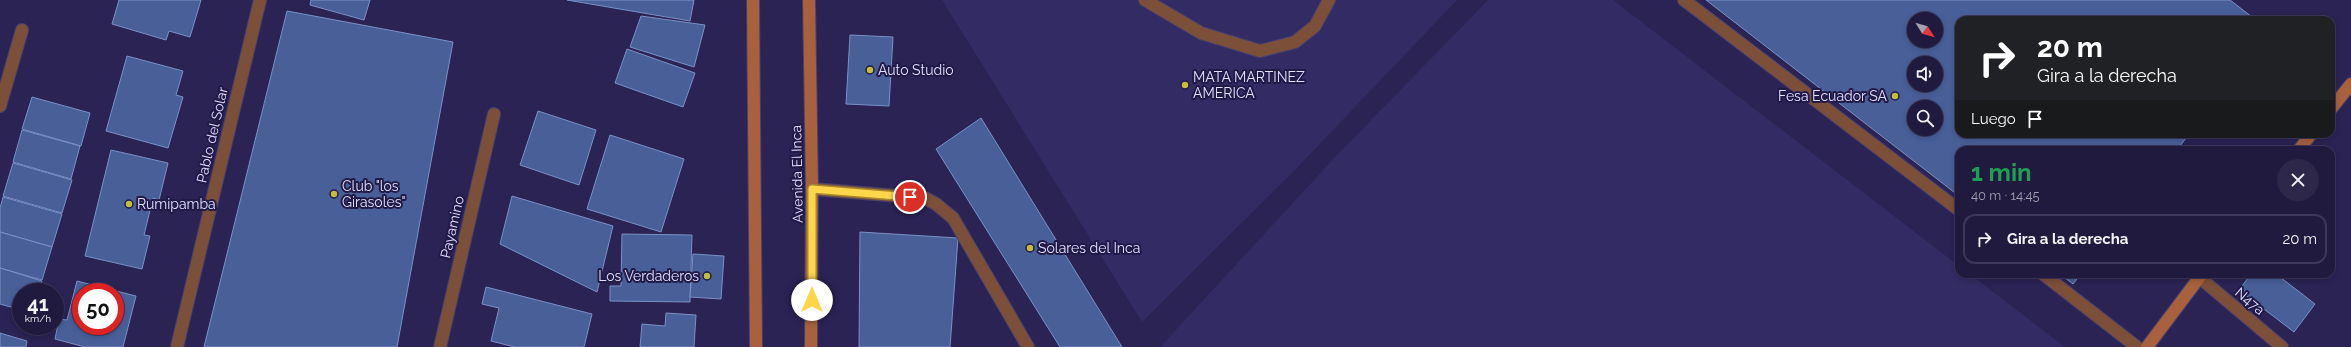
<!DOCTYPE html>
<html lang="es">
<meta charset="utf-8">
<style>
body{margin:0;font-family:Raleway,sans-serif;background:#2d274a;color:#f1f3f6;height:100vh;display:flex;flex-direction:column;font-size:15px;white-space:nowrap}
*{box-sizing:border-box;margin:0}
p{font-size:13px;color:#a2a1b0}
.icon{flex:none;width:22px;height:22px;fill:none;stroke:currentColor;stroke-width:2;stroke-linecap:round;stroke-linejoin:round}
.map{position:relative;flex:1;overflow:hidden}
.drawer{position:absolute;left:1955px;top:146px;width:380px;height:132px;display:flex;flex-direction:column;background:#201a3f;border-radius:12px;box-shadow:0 2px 6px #0003,0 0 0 1px #3d3859}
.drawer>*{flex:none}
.hud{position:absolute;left:1955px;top:16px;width:380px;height:122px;border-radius:12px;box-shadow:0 2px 6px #0003,0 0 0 1px #3d3859;background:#202124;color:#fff;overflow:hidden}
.needle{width:26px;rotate:127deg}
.controls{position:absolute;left:1907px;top:12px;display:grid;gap:8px}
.controls a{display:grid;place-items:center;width:36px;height:36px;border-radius:50%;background:#201a3f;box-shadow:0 2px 6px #0003,0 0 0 1px #3d3859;font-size:20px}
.speed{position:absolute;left:12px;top:283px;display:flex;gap:8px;font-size:20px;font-weight:700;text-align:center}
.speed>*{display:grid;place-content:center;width:52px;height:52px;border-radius:50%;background:#201a3f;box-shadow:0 2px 6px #0003,0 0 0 1px #3d3859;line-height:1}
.speed small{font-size:10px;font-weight:400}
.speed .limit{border:6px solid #d22;background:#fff;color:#111}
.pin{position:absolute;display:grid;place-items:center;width:34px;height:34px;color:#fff;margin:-17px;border:2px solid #fff;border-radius:50%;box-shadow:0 1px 4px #0007}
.me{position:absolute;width:44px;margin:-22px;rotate:0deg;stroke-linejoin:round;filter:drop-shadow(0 0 3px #0008)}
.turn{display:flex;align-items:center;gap:14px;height:84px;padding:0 16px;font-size:18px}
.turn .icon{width:52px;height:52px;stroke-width:2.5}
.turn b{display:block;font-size:28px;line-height:34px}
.then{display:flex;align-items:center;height:38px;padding:0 16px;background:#0003;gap:8px;font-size:15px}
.round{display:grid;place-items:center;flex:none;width:42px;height:42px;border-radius:21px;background:#2d274a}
.headline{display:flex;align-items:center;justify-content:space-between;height:68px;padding:0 16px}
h1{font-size:24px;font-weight:700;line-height:30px;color:#1e9e55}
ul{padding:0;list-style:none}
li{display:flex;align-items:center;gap:12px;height:50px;margin:0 8px 6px;padding:0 8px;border:2px solid #3d3859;border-radius:12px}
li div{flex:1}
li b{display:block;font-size:15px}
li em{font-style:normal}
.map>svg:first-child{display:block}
</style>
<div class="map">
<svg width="2351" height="347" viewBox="0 0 2351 347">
<rect width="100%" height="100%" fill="#2a2354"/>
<!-- built -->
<g fill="#332b63">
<polygon points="942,0 1457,0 1295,170 1142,322"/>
<polygon points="1488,0 1613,0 1959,266 1959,274 1970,274 2065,347 1160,347 1336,156"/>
</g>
<!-- building -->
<g fill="#485f98" stroke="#7a91c7" fill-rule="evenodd">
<polygon points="119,0 201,0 190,37 169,31 166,40 112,24"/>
<polygon points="311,0 370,0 364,20 310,5"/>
<polygon points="567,0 694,0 690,21"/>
<path d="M 1706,0 L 2230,0 L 2256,20 L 1959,20 L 1959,134 L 2189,134 L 2177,150 L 1959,150 L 1959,196 ZM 1914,19 L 1936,19 L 1936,41 L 1914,41 ZM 1914,63 L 1936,63 L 1936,85 L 1914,85 ZM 1914,107 L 1936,107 L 1936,129 L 1914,129 Z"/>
<polygon points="287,11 453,42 397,347 204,347"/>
<polygon points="641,16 705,25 694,67 630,47"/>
<polygon points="850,35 893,37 889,106 846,104"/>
<polygon points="627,49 695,73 683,107 615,83"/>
<polygon points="127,56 183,71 176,95 183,97 168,148 106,131"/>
<polygon points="32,97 90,113 81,146 22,129"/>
<polygon points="538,111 596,130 579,185 520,165"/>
<polygon points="981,118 1122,347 1060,347 936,149"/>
<polygon points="22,130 80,146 71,179 13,162"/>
<polygon points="610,135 684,159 661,232 587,209"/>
<polygon points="111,150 168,163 159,200 153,198 144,235 150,236 142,269 85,256"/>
<polygon points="13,163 72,180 62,213 3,196"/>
<polygon points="512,196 613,226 597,292 500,244"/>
<polygon points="3,197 62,214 52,247 0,232 0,208"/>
<polygon points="0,232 52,247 42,280 0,268"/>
<polygon points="860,232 958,238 950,347 859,347"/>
<polygon points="622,234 692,235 690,302 610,301 610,286 621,286"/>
<polygon points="693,254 724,256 721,299 690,297"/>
<polygon points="0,268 42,281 39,292 21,292 21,310 0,304"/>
<polygon points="2060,274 2081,274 2073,284"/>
<polygon points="2251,274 2276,274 2315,304 2294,332 2239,290"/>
<path d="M 77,281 L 136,296 L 123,347 L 85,347 L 55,339 L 59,319 L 67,320 ZM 81,292 L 115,292 L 115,326 L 81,326 Z"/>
<polygon points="486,287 592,314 584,347 515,347 491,341 499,308 482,304"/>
<polygon points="666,313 696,315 694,347 640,347 642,324 665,326"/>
<polygon points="0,333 27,341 26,347 0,347"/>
</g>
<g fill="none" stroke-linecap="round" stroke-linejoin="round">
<!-- lane casing -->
<g stroke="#47416f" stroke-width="14">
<g id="lane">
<polyline points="1684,0 1959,210"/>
<polyline points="812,189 925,198 936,204 953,218 1028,347"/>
<polyline points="2043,274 2137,347"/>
</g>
</g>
<!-- street casing -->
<g stroke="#47416f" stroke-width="14">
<g id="street">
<polyline points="1145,0 1201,33 1260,51 1295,42 1315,26 1329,0"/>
<polyline points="0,106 22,30"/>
<polyline points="2199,277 2282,347"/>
<polyline points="177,347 260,0"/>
<polyline points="440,347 494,114"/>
</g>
</g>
<!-- secondary casing -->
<g stroke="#47416f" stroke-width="14">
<g id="secondary">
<polyline points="753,0 756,347"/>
<polyline points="809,0 812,189 811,347"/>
<polyline points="2331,109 2351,84"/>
<polyline points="2299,150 2311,134"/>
<polyline points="2147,347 2202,274"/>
</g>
</g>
<!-- lane -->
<use href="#lane" stroke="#7c4f39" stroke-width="12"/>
<!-- street -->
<use href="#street" stroke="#7c4f39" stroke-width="12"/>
<!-- secondary -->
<use href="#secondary" stroke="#a8613c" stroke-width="12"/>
</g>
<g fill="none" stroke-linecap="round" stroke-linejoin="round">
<!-- route casing -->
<g stroke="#a68a30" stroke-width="10">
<polyline id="route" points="812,300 812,189 910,197"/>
</g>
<!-- route -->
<use href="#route" stroke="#ffd54a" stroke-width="7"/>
</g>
<!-- markers -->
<g fill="#c3bd3e" stroke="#211948" stroke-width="1.5">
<circle cx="870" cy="70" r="4"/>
<circle cx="1185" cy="85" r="4"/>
<circle cx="1895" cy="96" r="4"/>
<circle cx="334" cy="194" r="4"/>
<circle cx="129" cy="204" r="4"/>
<circle cx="1030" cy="248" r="4"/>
<circle cx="707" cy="276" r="4"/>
</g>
<g text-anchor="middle" stroke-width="4" stroke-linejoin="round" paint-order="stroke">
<!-- poi labels -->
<g font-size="14" fill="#e0e0ff" stroke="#211948" text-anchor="start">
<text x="878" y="75">Auto Studio</text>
<text x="1193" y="82">MATA MARTINEZ<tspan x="1193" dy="16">AMERICA</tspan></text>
<text x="1887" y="101" text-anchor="end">Fesa Ecuador SA</text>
<text x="342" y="191">Club "los<tspan x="342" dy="16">Girasoles"</tspan></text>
<text x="137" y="209">Rumipamba</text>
<text x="1038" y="253">Solares del Inca</text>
<text x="699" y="281" text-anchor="end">Los Verdaderos</text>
</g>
<!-- street labels -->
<g font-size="14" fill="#e0e0ff" stroke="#211948">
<text transform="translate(212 135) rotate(-77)" y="5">Pablo del Solar</text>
<text transform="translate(797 174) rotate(-91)" y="5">Avenida El Inca</text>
<text transform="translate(452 227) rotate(-77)" y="5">Payamino</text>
<text transform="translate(2250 301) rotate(40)" y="5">N47a</text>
</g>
</g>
</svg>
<div class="controls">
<a><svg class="needle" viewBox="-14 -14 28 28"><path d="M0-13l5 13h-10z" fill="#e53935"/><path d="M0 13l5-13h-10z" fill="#a2a1b0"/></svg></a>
<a><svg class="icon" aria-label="sound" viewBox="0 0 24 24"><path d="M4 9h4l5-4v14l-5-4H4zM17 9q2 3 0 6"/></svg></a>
<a><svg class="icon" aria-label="search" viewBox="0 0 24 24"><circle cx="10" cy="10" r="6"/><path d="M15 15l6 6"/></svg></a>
</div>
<div class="speed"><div>41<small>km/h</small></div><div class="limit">50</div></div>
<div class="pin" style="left:910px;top:197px;background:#d93025"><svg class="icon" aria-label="arrive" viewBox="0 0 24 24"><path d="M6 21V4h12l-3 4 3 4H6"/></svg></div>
<svg class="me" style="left:812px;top:300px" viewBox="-20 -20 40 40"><circle r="19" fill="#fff"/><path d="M0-13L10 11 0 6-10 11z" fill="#ffd54a"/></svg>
<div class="hud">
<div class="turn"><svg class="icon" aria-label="right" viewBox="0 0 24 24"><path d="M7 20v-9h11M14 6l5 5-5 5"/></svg><div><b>20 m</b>Gira a la derecha</div></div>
<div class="then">Luego<svg class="icon" aria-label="arrive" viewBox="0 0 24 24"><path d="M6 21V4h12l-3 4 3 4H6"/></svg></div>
</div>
<section class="drawer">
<div class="headline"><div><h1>1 min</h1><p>40 m · 14:45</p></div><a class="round"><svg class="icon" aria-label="close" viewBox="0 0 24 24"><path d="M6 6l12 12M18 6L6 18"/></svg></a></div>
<ul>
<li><svg class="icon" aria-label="right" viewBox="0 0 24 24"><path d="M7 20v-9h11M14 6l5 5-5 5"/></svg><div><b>Gira a la derecha</b></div><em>20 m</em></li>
</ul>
</section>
</div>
